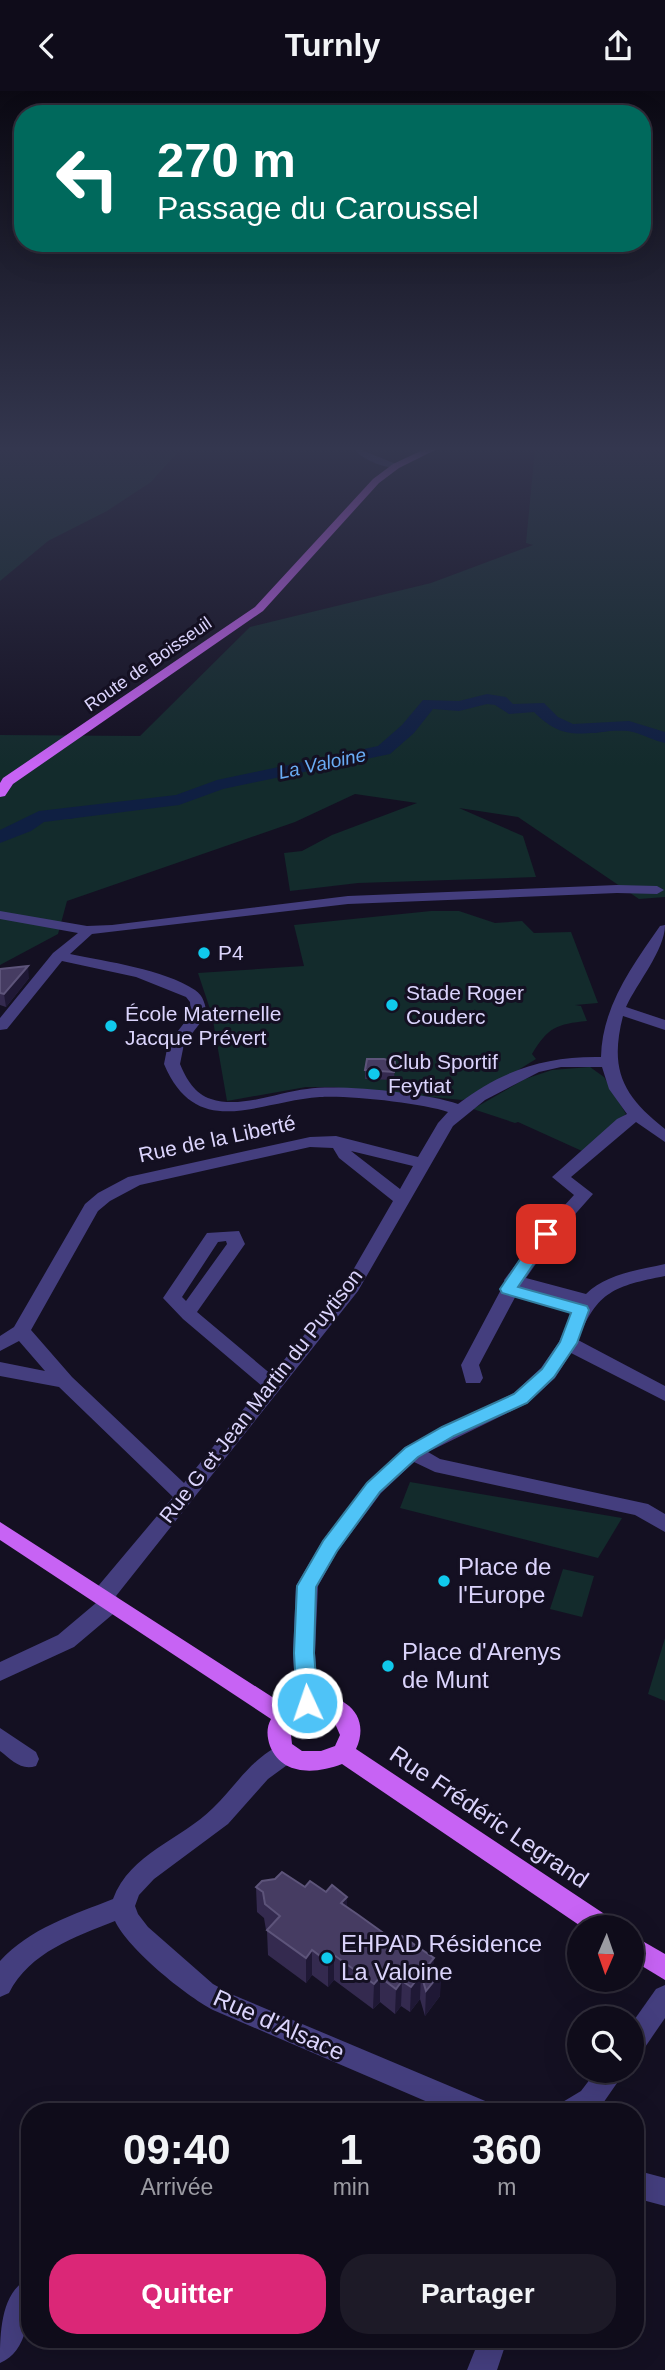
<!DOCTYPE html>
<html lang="fr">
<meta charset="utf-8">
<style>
body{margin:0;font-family:Arial,sans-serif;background:#1d1a27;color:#f1f3f6;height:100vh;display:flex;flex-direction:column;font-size:26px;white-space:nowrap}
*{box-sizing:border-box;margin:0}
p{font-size:23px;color:#9b9ba2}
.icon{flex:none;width:38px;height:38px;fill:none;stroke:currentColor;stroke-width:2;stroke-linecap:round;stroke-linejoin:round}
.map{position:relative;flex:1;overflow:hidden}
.side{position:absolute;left:21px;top:2012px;width:623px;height:245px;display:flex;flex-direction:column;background:#0f0c1a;border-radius:28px;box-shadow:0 7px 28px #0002,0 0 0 2px #2f2c39}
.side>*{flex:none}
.guide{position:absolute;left:14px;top:14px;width:637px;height:147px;border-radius:28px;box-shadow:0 7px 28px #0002,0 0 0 2px #2f2c39;background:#00695c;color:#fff;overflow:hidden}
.needle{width:46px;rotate:182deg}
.tools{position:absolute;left:567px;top:1824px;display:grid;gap:14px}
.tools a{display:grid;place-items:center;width:77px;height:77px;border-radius:50%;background:#0f0c1a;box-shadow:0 7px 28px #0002,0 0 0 2px #2f2c39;font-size:35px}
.pin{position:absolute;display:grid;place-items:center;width:60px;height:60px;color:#fff;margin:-30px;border-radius:14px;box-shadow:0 4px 10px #0006}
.me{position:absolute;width:77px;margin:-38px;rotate:357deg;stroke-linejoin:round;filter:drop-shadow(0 0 5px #0008)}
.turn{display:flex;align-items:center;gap:24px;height:147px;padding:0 28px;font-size:32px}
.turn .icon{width:91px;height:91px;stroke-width:2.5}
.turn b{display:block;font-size:49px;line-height:60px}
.eta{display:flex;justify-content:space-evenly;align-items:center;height:119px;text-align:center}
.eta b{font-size:42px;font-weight:700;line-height:49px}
.primary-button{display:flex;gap:14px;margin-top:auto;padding:14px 28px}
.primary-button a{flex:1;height:80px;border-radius:28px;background:#db2777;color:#fff;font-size:28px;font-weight:700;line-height:80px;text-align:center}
.primary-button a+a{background:#1d1a27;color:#f1f3f6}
header{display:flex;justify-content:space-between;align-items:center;height:91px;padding:0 28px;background:#0f0c1a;font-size:32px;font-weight:700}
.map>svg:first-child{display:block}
</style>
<header><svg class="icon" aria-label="back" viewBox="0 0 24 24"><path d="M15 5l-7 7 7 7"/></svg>Turnly<svg class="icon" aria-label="share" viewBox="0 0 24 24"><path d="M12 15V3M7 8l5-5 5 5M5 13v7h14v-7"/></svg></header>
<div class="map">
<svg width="665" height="2279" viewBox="0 0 665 2279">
<rect width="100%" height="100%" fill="#141022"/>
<!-- green -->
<g fill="#132b2c">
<polygon points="0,356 182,356 151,391 107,420 48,450 0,490"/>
<polygon points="553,356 665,356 665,806 639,808 518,726 459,717 523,745 536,786 358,792 290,800 284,762 302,760 332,744 417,712 355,703 295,731 67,810 58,843 0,874 0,644 140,645 250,536 431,492 533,454 526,452 535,358"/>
<path d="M 431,820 L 459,820 L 495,832 L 522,830 L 534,842 L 571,841 L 598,912 L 575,914 L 581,915 L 587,930 C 557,933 548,936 532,963 L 536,968 L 479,1003 L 462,1009 L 333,996 L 306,996 L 227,1010 L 212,924 L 198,882 L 304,875 L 294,834 Z"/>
<polygon points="590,976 604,986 626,1023 582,1060 518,1031 515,1032 473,1018 525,988 552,979"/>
<polygon points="410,1391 622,1427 598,1467 400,1417"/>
<polygon points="563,1478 594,1485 582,1526 550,1518"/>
<polygon points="665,1547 665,1610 648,1603"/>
</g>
<!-- water -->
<path fill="#0f1f42" d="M 478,608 C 497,607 495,612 509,618 L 538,616 C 544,621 548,627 554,631 C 576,647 600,635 623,635 C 638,635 651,642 665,647 L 665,649 L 629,637 L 595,642 L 571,639 L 549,630 L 538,619 L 504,619 L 497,610 C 486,608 480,612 469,615 C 458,618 445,616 434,614 L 382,664 L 362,665 L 268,687 L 220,694 L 195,707 L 175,712 L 120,716 L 70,728 L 42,727 L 0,749 L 0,746 L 24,736 L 39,726 L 179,709 L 217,694 L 383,659 L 408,638 L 429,613 L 466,614 Z"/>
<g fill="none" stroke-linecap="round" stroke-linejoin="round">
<!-- river -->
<path fill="#0f1f42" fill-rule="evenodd" d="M 487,603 L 506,606 L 513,613 L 544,612 L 558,626 L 573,633 L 629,630 L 665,641 L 665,652 C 652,649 641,642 628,640 C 587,637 569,656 534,621 L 509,623 L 495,614 L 487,613 L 459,620 L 433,618 L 414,642 L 390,663 L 223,698 L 179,714 L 44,731 L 31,740 L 0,752 L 0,739 L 39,720 L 176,704 L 217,689 L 378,655 L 402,634 L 423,609 L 459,610 Z"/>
<!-- minor -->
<g fill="#443e7e" fill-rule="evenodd">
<path d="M 352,356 L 361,356 L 364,360 L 401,375 C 389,381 359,367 352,356 Z"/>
<path d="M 617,794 L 657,795 L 664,799 L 657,803 L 617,802 L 348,813 L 92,843 L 70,863 C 108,871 163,878 195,899 C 204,905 205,914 207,923 L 184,953 L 180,973 C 186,988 195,1003 211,1008 C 241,1018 278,1001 307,998 C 340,993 426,1002 458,1013 C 503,979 545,965 601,966 C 602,916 632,875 660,835 L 665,834 C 665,859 637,892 626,916 L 665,929 L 665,939 L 623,925 C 609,979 623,1005 665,1038 L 665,1051 L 636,1031 L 571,1086 L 593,1103 L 554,1147 L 526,1187 L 586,1203 C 606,1183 638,1179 665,1173 L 665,1185 C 615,1195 597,1200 578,1249 L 665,1295 L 665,1310 L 571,1262 L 555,1287 L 528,1312 L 428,1361 L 440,1368 L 648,1413 L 665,1423 L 665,1441 L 635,1424 L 435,1381 L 414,1371 L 381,1402 L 337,1461 L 318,1495 L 315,1562 L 318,1612 L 315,1619 L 307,1621 L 299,1619 L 296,1612 L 293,1562 L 296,1495 L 323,1449 L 367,1392 L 405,1356 L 514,1302 L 541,1277 L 559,1251 L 576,1213 L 520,1197 L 479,1274 L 483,1287 L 480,1292 L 466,1292 L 461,1274 L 505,1191 L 504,1189 L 542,1139 L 574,1104 L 552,1086 L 617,1028 L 627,1023 L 609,998 L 602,976 L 561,976 L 539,981 L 485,1009 L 453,1035 L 358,1200 L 116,1505 L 122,1512 L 119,1518 L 74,1556 L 0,1590 L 0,1571 L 58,1544 L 96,1512 L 91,1506 L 94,1500 L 173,1406 L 59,1296 L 0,1285 L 0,1271 L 45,1280 L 19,1250 L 0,1260 L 0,1245 L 14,1236 L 85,1113 L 98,1102 L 128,1086 L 310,1046 L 336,1045 L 418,1066 L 438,1032 L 448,1021 C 423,1012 347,1004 320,1006 C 258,1010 197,1051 164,973 L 168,953 L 191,923 L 190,911 L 186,906 L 136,886 L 62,870 L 7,938 L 0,939 L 0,927 L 53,862 L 78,842 L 0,828 L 0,820 L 87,835 L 112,834 L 348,805 ZM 310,1056 L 333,1057 L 339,1067 L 393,1110 L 345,1193 L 272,1284 L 197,1221 L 245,1153 L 239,1140 L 207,1142 L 163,1207 L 183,1228 L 262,1295 L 184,1392 L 72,1286 L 31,1239 L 98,1120 L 110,1110 L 140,1094 ZM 351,1060 L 413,1075 L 400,1098 ZM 226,1150 L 227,1153 L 186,1210 L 182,1206 L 218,1151 Z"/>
<path d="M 0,1637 L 36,1661 L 39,1668 L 36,1675 C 21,1680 12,1669 0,1660 Z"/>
<path d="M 286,1652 L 294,1655 L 297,1662 L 294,1669 L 268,1688 L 228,1733 L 154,1788 L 139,1804 L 135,1815 L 138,1823 L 148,1836 L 213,1893 L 231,1903 L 490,2012 L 494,2021 L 451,2021 L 213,1919 C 185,1904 128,1858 115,1830 C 75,1846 30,1861 9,1902 L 0,1906 L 0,1870 C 30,1837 73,1824 113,1808 C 130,1762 181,1749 213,1717 C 236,1695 254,1663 286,1652 Z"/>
<polygon points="665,1894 665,1927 641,1962 632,1965 632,1932 656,1898"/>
<polygon points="597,1979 626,1979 599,2018 594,2021 557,2021 561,2012 581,2000"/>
<polygon points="635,2079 665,2087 665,2115 635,2107"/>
<path d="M 30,2187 C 30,2215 31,2259 0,2272 C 0,2244 0,2200 30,2187 Z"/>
<polygon points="479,2249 507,2249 497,2279 467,2279"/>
</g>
<!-- major -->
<g fill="#c763f4" fill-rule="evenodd">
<polygon points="429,356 441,356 399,377 379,392 263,520 13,693 5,705 0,706 0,692 3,687 255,516 373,388 393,373"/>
<path d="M 0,1431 L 283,1613 C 319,1590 377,1612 356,1658 L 612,1828 L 615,1836 L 582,1836 L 342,1673 C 316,1683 282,1685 270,1655 C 267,1646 266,1637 271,1628 L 0,1449 ZM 317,1620 L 333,1628 L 340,1644 L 335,1655 L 321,1660 L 302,1660 L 292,1653 L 290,1635 L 303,1623 Z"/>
<polygon points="632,1844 665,1863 665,1889 632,1869"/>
</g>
</g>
<!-- wall -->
<g fill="#342a4f">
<polygon points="0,878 29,887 6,916 0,914"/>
<polygon points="395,971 394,989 365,988 365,979"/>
<polygon points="256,1796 305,1796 347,1816 433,1880 440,1905 425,1925 420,1908 410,1921 401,1915 395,1923 380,1911 373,1918 334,1889 328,1896 312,1884 306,1892 268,1864 267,1840 266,1839 264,1827 257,1821"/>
</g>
<!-- shaded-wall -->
<g fill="#1f1835">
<polygon points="28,875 29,887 6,916 4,903"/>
<polygon points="347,1806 347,1831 341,1812"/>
<polygon points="312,1859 312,1884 306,1892 306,1867"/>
<polygon points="334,1864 334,1889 328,1896 328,1871"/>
<polygon points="434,1867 433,1892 442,1880 440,1905 425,1925 426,1900 423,1880"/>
<polygon points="421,1883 420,1908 410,1921 411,1896"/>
<polygon points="380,1886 380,1911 373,1918 374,1893"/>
<polygon points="402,1890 401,1915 395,1923 396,1898"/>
</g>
<!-- building -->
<g fill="#463c62" stroke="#5d547a" stroke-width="2">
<polygon points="28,875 4,903 0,902 0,878"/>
<polygon points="367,968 384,968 395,971 394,981 365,979"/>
<polygon points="282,1781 305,1796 310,1790 326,1801 332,1794 347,1806 341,1812 357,1823 396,1851 402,1845 434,1867 423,1880 442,1880 426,1900 421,1883 411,1896 402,1890 396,1898 380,1886 374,1893 334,1864 328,1871 312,1859 306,1867 267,1839 280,1825 265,1813 263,1801 256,1796 262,1790 275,1788"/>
</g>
<!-- sky -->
<linearGradient id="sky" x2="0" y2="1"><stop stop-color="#0b0913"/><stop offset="0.53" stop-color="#34374f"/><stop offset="1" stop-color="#34374f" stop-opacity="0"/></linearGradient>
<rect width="665" height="675" fill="url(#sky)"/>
<!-- route -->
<polygon fill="#4fc3f7" stroke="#337fa1" stroke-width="2" points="546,1138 554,1143 518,1196 587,1215 589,1219 577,1252 554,1286 527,1312 454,1345 418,1366 380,1401 337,1460 316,1496 314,1562 318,1612 315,1618 307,1620 300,1618 297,1612 294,1562 297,1495 323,1450 367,1392 405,1357 442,1336 514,1303 542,1278 560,1251 571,1222 502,1202 500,1198 540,1139"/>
<!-- markers -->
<g fill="#10c9ec" stroke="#141022" stroke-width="2.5">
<circle cx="204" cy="862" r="7"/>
<circle cx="392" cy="914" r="7"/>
<circle cx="111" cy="935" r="7"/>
<circle cx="374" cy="983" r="7"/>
<circle cx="444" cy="1490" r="7"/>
<circle cx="388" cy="1575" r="7"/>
<circle cx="327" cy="1867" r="7"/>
</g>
<g text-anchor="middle" stroke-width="6" stroke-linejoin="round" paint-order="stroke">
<!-- far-street labels -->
<g font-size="18" fill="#dbd4fc" stroke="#141022">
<text transform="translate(148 573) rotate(-35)" y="6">Route de Boisseuil</text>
</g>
<!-- far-water labels -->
<g font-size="19" font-style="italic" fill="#69acf5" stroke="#141022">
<text transform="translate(322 672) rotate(-12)" y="7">La Valoine</text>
</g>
<!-- poi labels -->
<g font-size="21" fill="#dbd4fc" stroke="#141022" text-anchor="start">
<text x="218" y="869">P4</text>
<text x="406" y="909">Stade Roger<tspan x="406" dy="24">Couderc</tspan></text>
<text x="125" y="930">École Maternelle<tspan x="125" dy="24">Jacque Prévert</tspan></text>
<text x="388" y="978">Club Sportif<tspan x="388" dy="24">Feytiat</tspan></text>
</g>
<!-- street labels -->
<g font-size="21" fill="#dbd4fc" stroke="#141022">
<text transform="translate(217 1048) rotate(-12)" y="7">Rue de la Liberté</text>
<text transform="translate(261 1305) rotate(-52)" y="7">Rue G et Jean Martin du Puytison</text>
</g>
<!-- near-poi labels -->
<g font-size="24" fill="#dbd4fc" stroke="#141022" text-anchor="start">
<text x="458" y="1484">Place de<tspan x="458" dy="28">l'Europe</tspan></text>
<text x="402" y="1569">Place d'Arenys<tspan x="402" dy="28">de Munt</tspan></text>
<text x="341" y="1861">EHPAD Résidence<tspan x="341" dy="28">La Valoine</tspan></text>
</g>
<!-- near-street labels -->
<g font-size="24" fill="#dbd4fc" stroke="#141022">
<text transform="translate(489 1726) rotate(34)" y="8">Rue Frédéric Legrand</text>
<text transform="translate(279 1934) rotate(24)" y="8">Rue d'Alsace</text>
</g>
</g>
</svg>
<div class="tools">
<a><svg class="needle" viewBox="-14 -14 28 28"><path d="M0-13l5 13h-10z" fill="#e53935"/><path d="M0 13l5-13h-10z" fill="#9b9ba2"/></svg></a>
<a><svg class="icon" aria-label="search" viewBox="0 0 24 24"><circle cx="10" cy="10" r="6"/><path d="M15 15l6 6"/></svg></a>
</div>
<div class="pin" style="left:546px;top:1143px;background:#d93025"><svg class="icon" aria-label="arrive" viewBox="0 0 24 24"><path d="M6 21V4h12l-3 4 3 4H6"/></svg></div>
<svg class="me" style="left:307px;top:1612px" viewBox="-20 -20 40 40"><circle r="17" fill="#4fc3f7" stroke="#fff" stroke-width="3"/><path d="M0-11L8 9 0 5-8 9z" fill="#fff"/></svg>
<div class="guide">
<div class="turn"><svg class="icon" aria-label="left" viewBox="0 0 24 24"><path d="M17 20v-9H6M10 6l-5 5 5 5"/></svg><div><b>270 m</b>Passage du Caroussel</div></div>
</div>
<section class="side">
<div class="eta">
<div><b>09:40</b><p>Arrivée</p></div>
<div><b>1</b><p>min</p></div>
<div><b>360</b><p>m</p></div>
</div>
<div class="primary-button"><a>Quitter</a><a>Partager</a></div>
</section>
</div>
